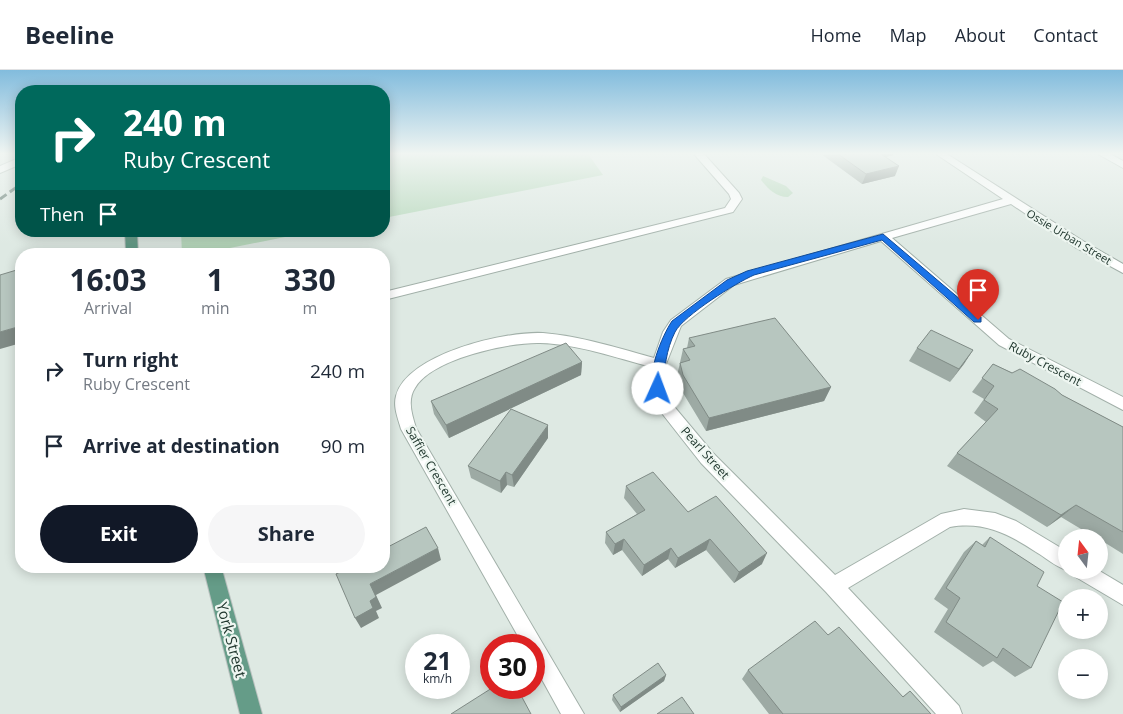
<!DOCTYPE html>
<meta charset="utf-8">
<style>
body{margin:0;font-family:"Open Sans",sans-serif;background:#f6f6f7;color:#1f2937;height:100vh;display:flex;flex-direction:column;font-size:19px;white-space:nowrap}
*{box-sizing:border-box;margin:0}
p{font-size:16px;color:#747a83}
.icon{flex:none;width:28px;height:28px;fill:none;stroke:currentColor;stroke-width:2;stroke-linecap:round;stroke-linejoin:round}
.map{position:relative;flex:1;overflow:hidden}
.details{position:absolute;left:15px;top:178px;width:375px;height:325px;display:flex;flex-direction:column;background:#fff;border-radius:20px;box-shadow:0 2px 12px #0003}
.details>*{flex:none}
.guide{position:absolute;left:15px;top:15px;width:375px;height:152px;border-radius:20px;box-shadow:0 2px 12px #0003;background:#00695c;color:#fff;overflow:hidden}
.needle{width:32px;rotate:345deg}
.tools{position:absolute;left:1058px;top:459px;display:grid;gap:10px}
.tools a{display:grid;place-items:center;width:50px;height:50px;border-radius:50%;background:#fff;box-shadow:0 2px 12px #0003;font-size:25px}
.speed{position:absolute;left:405px;top:564px;display:flex;gap:10px;font-size:25px;font-weight:700;text-align:center}
.speed>*{display:grid;place-content:center;width:65px;height:65px;border-radius:50%;background:#fff;box-shadow:0 2px 12px #0003;line-height:1}
.speed small{font-size:12px;font-weight:400}
.speed .limit{border:8px solid #d22;background:#fff;color:#111}
.pin{position:absolute;display:grid;place-items:center;width:42px;height:42px;color:#fff;margin:-51px -21px;border-radius:50% 50% 50% 0;rotate:-45deg;box-shadow:0 0 5px #0007}
.pin .icon{rotate:45deg}
.me{position:absolute;width:55px;margin:-28px;rotate:2deg;stroke-linejoin:round;filter:drop-shadow(0 0 4px #0008)}
.turn{display:flex;align-items:center;gap:18px;height:105px;padding:0 25px;font-size:22px}
.turn .icon{width:65px;height:65px;stroke-width:2.5}
.turn b{display:block;font-size:35px;line-height:42px}
.then{display:flex;align-items:center;height:48px;padding:0 25px;background:#0003;gap:10px;font-size:19px}
.eta{display:flex;justify-content:space-evenly;align-items:center;height:85px;text-align:center}
.eta b{font-size:30px;font-weight:700;line-height:35px}
.button{display:flex;gap:10px;margin-top:auto;padding:10px 25px}
.button a{flex:1;height:58px;border-radius:30px;background:#111827;color:#fff;font-size:20px;font-weight:700;line-height:58px;text-align:center}
.button a+a{background:#f6f6f7;color:#1f2937}
ul{padding:0;list-style:none}
li{display:flex;align-items:center;gap:15px;height:75px;padding:0 25px}
li div{flex:1}
li b{display:block;font-size:19px}
li em{font-style:normal}
header{display:flex;align-items:center;gap:30px;box-sizing:border-box;height:70px;padding:0 25px;background:#fff;border-bottom:1px solid #e0e1e3}
header strong{font-size:24px}
nav{display:flex;gap:28px;margin-inline-start:auto;font-size:18px}
.map>svg:first-child{display:block}
</style>
<header>
<strong>Beeline</strong>
<nav><a>Home</a><a>Map</a><a>About</a><a>Contact</a></nav>
</header>
<div class="map">
<svg width="1123" height="644" viewBox="0 0 1123 644">
<rect width="100%" height="100%" fill="#dee9e3"/>
<!-- green -->
<g fill="#b8d9bd">
<polygon points="384,84 588,84 603,105 384,148"/>
<path d="M 763,106 L 786,116 L 793,123 L 788,127 C 776,127 768,119 761,110 Z"/>
<polygon points="181,161 315,161 200,184 182,184"/>
</g>
<g fill="none" stroke-linecap="round" stroke-linejoin="round">
<!-- minor casing -->
<g stroke="#a2b0a9" stroke-width="2">
<g id="minor">
<polygon points="694,84 704,84 739,123 742,129 733,142 384,230 384,222 725,138 731,129 729,124"/>
<path d="M 936,84 L 947,84 L 1083,171 L 1123,194 L 1123,203 L 1075,177 L 1011,134 L 892,168 L 1009,269 L 1123,327 L 1123,340 L 999,275 L 881,171 L 734,215 L 681,256 L 666,294 L 665,319 L 672,334 L 713,383 L 835,505 L 941,444 L 964,439 L 995,443 L 1016,451 L 1066,481 L 1066,500 C 1055,496 1046,488 1036,482 C 1009,464 984,451 950,457 L 848,518 L 959,636 L 962,644 L 936,644 L 826,522 L 701,393 L 657,337 L 651,319 L 652,297 C 616,288 578,274 540,273 C 509,272 431,289 415,318 C 407,330 412,345 416,358 L 584,644 L 561,644 L 534,595 L 534,575 L 523,575 L 401,359 C 398,348 393,337 396,326 C 407,284 505,261 543,263 C 580,266 618,278 654,288 L 663,262 L 671,250 L 726,209 L 1003,129 Z"/>
<polygon points="1098,84 1110,84 1123,91 1123,98"/>
<polygon points="21,87 21,94 0,103 0,96"/>
<polygon points="1072,500 1098,500 1123,515 1123,535 1074,506"/>
</g>
</g>
<!-- major casing -->
<g stroke="#bcc3c1" stroke-width="2">
<g id="major">
<polygon points="125,161 137,161 138,184 126,184"/>
<polygon points="203,496 221,496 262,644 240,644"/>
</g>
</g>
<!-- minor -->
<use href="#minor" fill="#fff" fill-rule="evenodd"/>
<!-- major -->
<use href="#major" fill="#659c88" fill-rule="evenodd"/>
<!-- rail -->
<polyline stroke="#5b746a" stroke-width="3" stroke-dasharray="8 4" stroke-linecap="butt" points="0,129 21,114"/>
</g>
<!-- wall -->
<g fill="#9daaa4">
<polygon points="821,84 893,84 893,85 886,87 895,106 862,114"/>
<polygon points="689,268 831,317 824,331 706,361 680,318 677,306 683,279 687,278"/>
<polygon points="917,278 973,280 950,312 909,291"/>
<polygon points="582,292 581,305 449,368 434,344 431,331"/>
<polygon points="993,294 1062,325 1123,357 1123,484 1099,469 1099,468 1096,468 1061,447 1047,457 947,396 957,383 986,352 974,343 984,329 972,322"/>
<polygon points="548,368 514,417 507,415 501,423 471,408 468,396"/>
<polygon points="626,416 688,442 762,494 734,513 706,480 675,498 668,489 642,506 622,480 613,485 605,473 606,462 637,444 624,428"/>
<polygon points="990,467 1037,516 1031,598 1015,607 993,591 983,597 934,562 948,539 934,529 964,482 976,471 982,475"/>
<polygon points="828,565 902,627 910,621 931,644 769,644 742,609 748,600"/>
<polygon points="666,605 664,611 620,642 612,630 613,625"/>
</g>
<!-- shaded-wall -->
<g fill="#808b86">
<polygon points="875,84 893,84 893,85 872,90"/>
<polygon points="899,96 895,106 862,114 866,104"/>
<polygon points="21,256 21,273 0,279 0,262"/>
<polygon points="973,280 964,294 950,312 959,299"/>
<polygon points="582,292 581,305 449,368 446,355"/>
<polygon points="831,317 824,331 706,361 709,348"/>
<polygon points="548,355 548,368 514,417 512,405"/>
<polygon points="506,402 507,415 501,423 500,411"/>
<polygon points="1076,435 1061,447 1047,457 1061,445"/>
<polygon points="624,469 622,480 613,485 615,474"/>
<polygon points="710,469 706,480 675,498 678,488"/>
<polygon points="438,478 441,490 376,525 382,538 376,541 379,548 361,558 355,548 370,514"/>
<polygon points="671,478 668,489 642,506 644,495"/>
<polygon points="767,483 762,494 734,513 739,502"/>
<polygon points="666,605 664,611 620,642 621,637"/>
</g>
<!-- building -->
<g fill="#b7c6bf" stroke="#808b86">
<polygon points="838,84 881,84 899,96 866,104"/>
<polygon points="20,199 21,217 21,256 0,262 0,205"/>
<polygon points="775,248 831,317 709,348 683,305 680,293 690,290 683,279 695,276 689,268"/>
<polygon points="931,260 973,280 959,299 917,278"/>
<polygon points="566,273 582,292 446,355 431,331"/>
<polygon points="993,294 1012,303 1020,299 1055,319 1062,325 1123,357 1123,462 1076,435 1061,445 957,383 998,339 984,330 994,316 982,308"/>
<polygon points="511,339 548,355 512,405 506,402 500,411 468,396"/>
<polygon points="653,402 688,442 716,426 767,483 739,502 710,469 678,488 671,478 644,495 624,469 615,474 606,462 645,440 626,416"/>
<polygon points="426,457 438,478 370,514 376,527 370,531 373,538 355,548 336,504 340,502 338,496 384,496 384,479"/>
<polygon points="990,467 1044,502 1037,516 1063,532 1031,598 1003,578 997,588 946,552 960,528 946,518 976,471 985,477"/>
<polygon points="815,551 828,565 839,557 903,627 910,621 931,644 783,644 748,600"/>
<polygon points="658,593 666,605 621,637 613,625"/>
<polygon points="492,618 517,618 531,644 451,644"/>
<polygon points="682,627 694,644 657,644"/>
</g>
<!-- sky -->
<linearGradient id="sky" x2="0" y2="1"><stop stop-color="#82bcdd"/><stop offset="0.48" stop-color="#f0f5f2"/><stop offset="1" stop-color="#f0f5f2" stop-opacity="0"/></linearGradient>
<rect width="1123" height="174" fill="url(#sky)"/>
<!-- route -->
<path fill="#1a73e8" stroke="#114b97" d="M 883,164 L 981,247 L 981,252 L 974,252 L 882,170 L 754,205 C 736,213 684,245 675,262 C 666,280 664,299 664,319 L 658,323 L 654,322 C 646,304 662,266 672,251 L 727,210 L 747,201 Z"/>
<g text-anchor="middle" stroke-width="4.5" stroke-linejoin="round" paint-order="stroke">
<!-- far-street labels -->
<g font-size="11" fill="#21382f" stroke="#eef6f1">
<text transform="translate(1069 167) rotate(31)" y="4">Ossie Urban Street</text>
</g>
<!-- street labels -->
<g font-size="12" fill="#21382f" stroke="#eef6f1">
<text transform="translate(1045 294) rotate(28)" y="4">Ruby Crescent</text>
<text transform="translate(705 383) rotate(48)" y="4">Pearl Street</text>
<text transform="translate(431 396) rotate(60)" y="4">Saffier Crescent</text>
</g>
<!-- near-street labels -->
<g font-size="15" fill="#21382f" stroke="#eef6f1">
<text transform="translate(231 570) rotate(75)" y="5">York Street</text>
</g>
</g>
</svg>
<div class="tools">
<a><svg class="needle" viewBox="-14 -14 28 28"><path d="M0-13l5 13h-10z" fill="#e53935"/><path d="M0 13l5-13h-10z" fill="#747a83"/></svg></a>
<a>+</a>
<a>−</a>
</div>
<div class="speed"><div>21<small>km/h</small></div><div class="limit">30</div></div>
<div class="pin" style="left:978px;top:250px;background:#d93025"><svg class="icon" aria-label="arrive" viewBox="0 0 24 24"><path d="M6 21V4h12l-3 4 3 4H6"/></svg></div>
<svg class="me" style="left:658px;top:319px" viewBox="-20 -20 40 40"><circle r="19" fill="#fff"/><path d="M0-13L10 11 0 6-10 11z" fill="#1a73e8"/></svg>
<div class="guide">
<div class="turn"><svg class="icon" aria-label="right" viewBox="0 0 24 24"><path d="M7 20v-9h11M14 6l5 5-5 5"/></svg><div><b>240 m</b>Ruby Crescent</div></div>
<div class="then">Then<svg class="icon" aria-label="arrive" viewBox="0 0 24 24"><path d="M6 21V4h12l-3 4 3 4H6"/></svg></div>
</div>
<section class="details">
<div class="eta">
<div><b>16:03</b><p>Arrival</p></div>
<div><b>1</b><p>min</p></div>
<div><b>330</b><p>m</p></div>
</div>
<ul>
<li><svg class="icon" aria-label="right" viewBox="0 0 24 24"><path d="M7 20v-9h11M14 6l5 5-5 5"/></svg><div><b>Turn right</b><p>Ruby Crescent</p></div><em>240 m</em></li>
<li><svg class="icon" aria-label="arrive" viewBox="0 0 24 24"><path d="M6 21V4h12l-3 4 3 4H6"/></svg><div><b>Arrive at destination</b></div><em>90 m</em></li>
</ul>
<div class="button"><a>Exit</a><a>Share</a></div>
</section>
</div>
